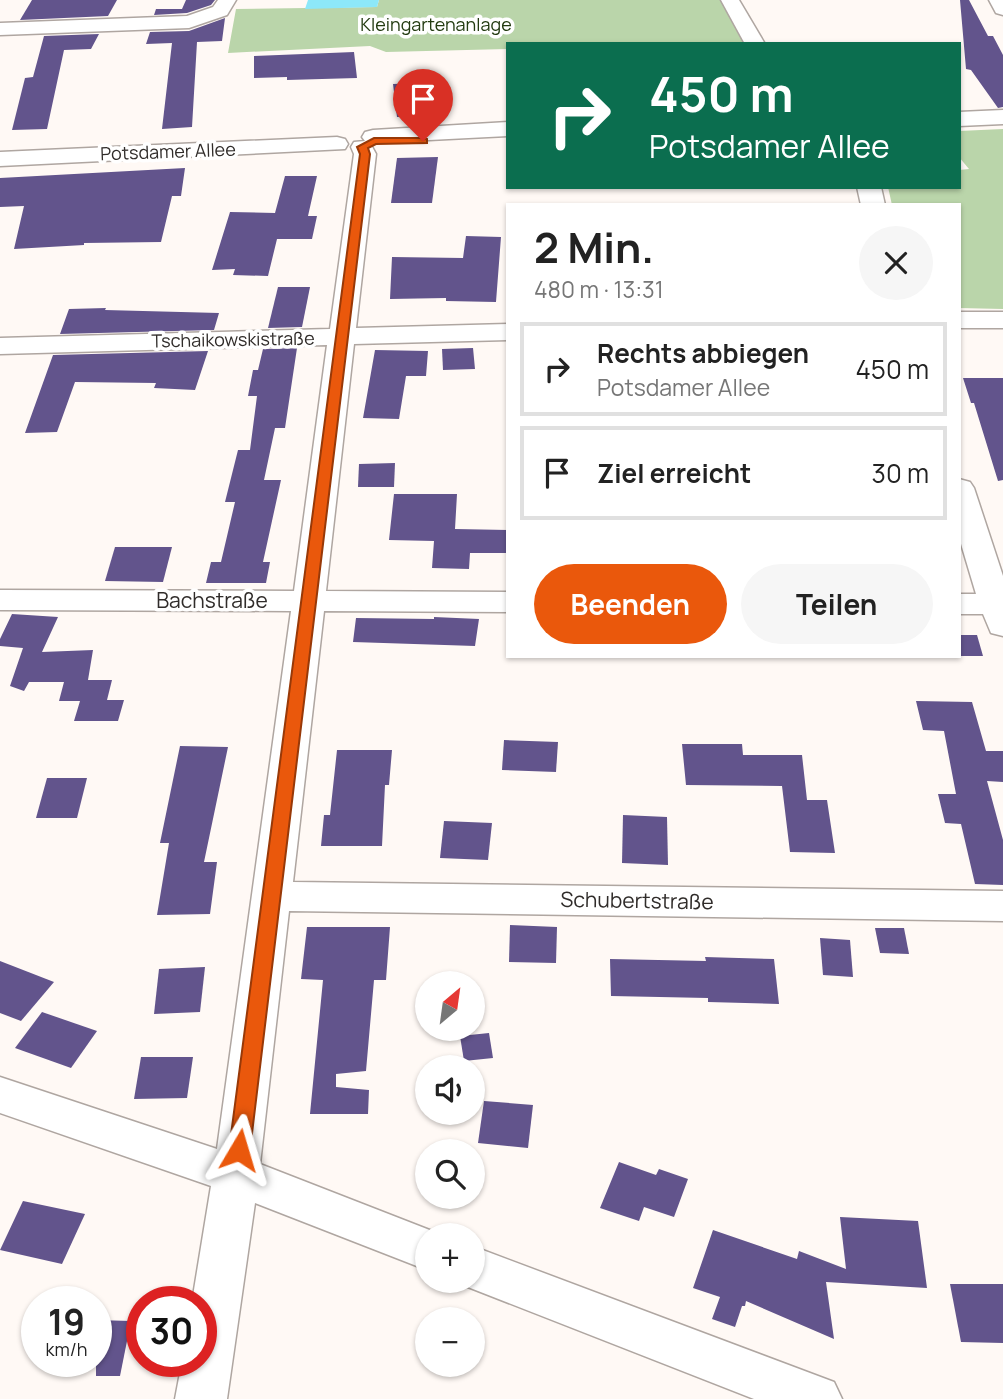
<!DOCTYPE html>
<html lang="de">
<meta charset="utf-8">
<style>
body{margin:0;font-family:Manrope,sans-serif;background:#f6f6f6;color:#222;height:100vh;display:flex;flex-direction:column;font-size:26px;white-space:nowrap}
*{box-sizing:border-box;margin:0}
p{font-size:23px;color:#767676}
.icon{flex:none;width:38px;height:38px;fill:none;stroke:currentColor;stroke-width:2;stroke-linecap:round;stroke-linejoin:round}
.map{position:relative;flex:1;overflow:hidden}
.side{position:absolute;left:506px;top:203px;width:455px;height:455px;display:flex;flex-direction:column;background:#fff;border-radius:0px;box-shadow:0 2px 5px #0004}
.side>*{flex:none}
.hud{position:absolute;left:506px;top:42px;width:455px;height:147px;border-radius:0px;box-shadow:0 2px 5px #0004;background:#0b6e4f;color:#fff;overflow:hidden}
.needle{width:46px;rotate:29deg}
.buttons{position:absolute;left:415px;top:971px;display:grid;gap:14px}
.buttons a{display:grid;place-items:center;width:70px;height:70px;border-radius:50%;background:#fff;box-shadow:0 2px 5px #0004;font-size:35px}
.speed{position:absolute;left:21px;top:1286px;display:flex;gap:14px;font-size:35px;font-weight:700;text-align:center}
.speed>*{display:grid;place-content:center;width:91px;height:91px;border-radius:50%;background:#fff;box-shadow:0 2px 5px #0004;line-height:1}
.speed small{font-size:18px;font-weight:400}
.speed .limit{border:10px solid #d22;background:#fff;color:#111}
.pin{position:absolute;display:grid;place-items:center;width:60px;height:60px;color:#fff;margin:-72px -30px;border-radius:50% 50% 50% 0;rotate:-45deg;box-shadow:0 0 7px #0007}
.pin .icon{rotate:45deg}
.me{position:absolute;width:77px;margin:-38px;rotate:7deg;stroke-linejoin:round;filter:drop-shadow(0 0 5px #0008)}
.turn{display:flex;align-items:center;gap:24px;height:147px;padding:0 28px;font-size:32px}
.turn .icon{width:91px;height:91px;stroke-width:2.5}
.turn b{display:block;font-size:49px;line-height:60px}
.round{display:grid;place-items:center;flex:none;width:74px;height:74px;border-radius:37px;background:#f6f6f6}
.summary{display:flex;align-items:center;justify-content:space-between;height:119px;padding:0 28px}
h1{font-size:42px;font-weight:700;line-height:52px}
.primary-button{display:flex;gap:14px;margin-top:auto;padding:14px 28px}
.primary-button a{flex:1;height:80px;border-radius:42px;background:#ea580c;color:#fff;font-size:28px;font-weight:700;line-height:80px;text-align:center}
.primary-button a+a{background:#f6f6f6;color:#222}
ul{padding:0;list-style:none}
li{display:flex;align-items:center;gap:21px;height:94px;margin:0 14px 10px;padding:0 14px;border:4px solid #e0e0e0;border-radius:0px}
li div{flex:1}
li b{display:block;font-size:26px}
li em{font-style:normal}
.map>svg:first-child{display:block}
</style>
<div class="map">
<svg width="1003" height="1399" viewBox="0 0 1003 1399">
<rect width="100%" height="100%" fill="#fff9f5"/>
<!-- green -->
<g fill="#bad5aa">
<polygon points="379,0 730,0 755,43 508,44 507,49 386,52 370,46 228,53 236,9 377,7"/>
<polygon points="1003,129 1003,309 959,308 959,205 892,205 888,187 959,187 959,170 969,169 959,157 959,131"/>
</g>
<!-- water -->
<polygon fill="#8de8f9" points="308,0 379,0 377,7 305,9"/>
<!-- building -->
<g fill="#62548c">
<polygon points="32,0 117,0 108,16 20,20"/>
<polygon points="186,0 215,0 211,5 187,13 154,15 156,9 182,9"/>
<polygon points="960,0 969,0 988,36 993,36 1003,55 1003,107 998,108 971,70 966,69"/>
<polygon points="225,18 222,41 197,42 192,127 162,129 172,43 146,44 150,32 189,31"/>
<polygon points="99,34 91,49 64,50 47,129 12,130 25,78 33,77 44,36"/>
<polygon points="354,52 357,78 287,80 287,77 254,78 254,56"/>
<polygon points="425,83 430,116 397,117 393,84"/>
<polygon points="438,157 432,203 391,203 397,158"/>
<polygon points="185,168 181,196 172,196 161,242 84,243 84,245 14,249 24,206 0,207 0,178"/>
<polygon points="285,176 317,176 308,216 317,216 312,239 277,239 268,276 233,275 235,269 212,270 230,212 275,213"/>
<polygon points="466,236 501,237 496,302 446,301 446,298 390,299 392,257 463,258"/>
<polygon points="278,287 310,287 302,327 268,328"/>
<polygon points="106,308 105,310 219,313 214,330 60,334 69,309"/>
<polygon points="297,348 285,428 275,428 264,480 281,480 263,562 270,562 266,583 206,583 211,562 221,562 235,502 225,502 238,450 250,450 257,396 248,396 253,370 258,370 263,349"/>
<polygon points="473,348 475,369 443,370 442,349"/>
<polygon points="375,350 428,351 426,376 406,376 399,419 363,418"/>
<polygon points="208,351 195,390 154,388 156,383 75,382 57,432 25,433 53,355"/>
<polygon points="963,378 1003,378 1003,480 998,481 974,403 971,403"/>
<polygon points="395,463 394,487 358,487 359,464"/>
<polygon points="394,494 457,494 455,529 508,530 508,553 470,553 469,569 432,568 434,541 389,540"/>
<polygon points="115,547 172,547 163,582 105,581"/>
<polygon points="12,614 58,617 42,652 93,650 88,680 112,680 107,700 124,700 118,721 74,721 80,701 59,701 64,682 29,682 24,691 10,686 23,648 0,646 0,639"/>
<polygon points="434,617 479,619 475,646 353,642 356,618 434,619"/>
<polygon points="959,635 977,635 983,656 959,656"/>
<polygon points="916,701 972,702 986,751 1003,751 1003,782 987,781 1003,840 1003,885 975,884 961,824 945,823 938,794 956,794 944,731 923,730"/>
<polygon points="504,740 558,742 556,772 502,770"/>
<polygon points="682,744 742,744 743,755 802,755 807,800 827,800 835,853 790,852 782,786 686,785"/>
<polygon points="180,746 228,747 204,862 217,862 210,914 157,915 169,843 160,843"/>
<polygon points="337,750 392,750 389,785 385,785 382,846 321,846 324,815 330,815"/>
<polygon points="47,778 87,778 77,818 36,818"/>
<polygon points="623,815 667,817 668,865 622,863"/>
<polygon points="444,821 492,823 488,860 440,858"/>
<polygon points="510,925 557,927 556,963 509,962"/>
<polygon points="307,927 390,927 386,980 374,980 366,1071 336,1074 336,1087 369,1090 368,1114 310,1114 323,980 301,979"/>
<polygon points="875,928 904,928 909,954 880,953"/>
<polygon points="820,938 850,940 853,977 823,975"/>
<polygon points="705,957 774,959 779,1004 708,1002 708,998 611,996 610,959 706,961"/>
<polygon points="0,961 54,982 21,1021 0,1013"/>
<polygon points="205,967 200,1012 154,1014 159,969"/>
<polygon points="42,1012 97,1031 71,1068 15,1048"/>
<polygon points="489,1033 493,1058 464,1061 460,1036"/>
<polygon points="141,1057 193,1057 187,1098 134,1099"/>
<polygon points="484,1101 533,1105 528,1148 478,1143"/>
<polygon points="619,1162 656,1175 659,1169 688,1179 674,1217 644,1207 639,1221 600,1208"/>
<polygon points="23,1201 85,1214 62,1264 0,1250"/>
<polygon points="840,1217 918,1221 927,1288 826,1282 834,1339 746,1301 745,1306 742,1306 735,1327 712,1319 720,1297 693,1288 713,1230 797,1259 799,1251 846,1269"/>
<polygon points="950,1284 1003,1284 1003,1343 961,1342"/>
<polygon points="96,1320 131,1321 120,1376 96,1376"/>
</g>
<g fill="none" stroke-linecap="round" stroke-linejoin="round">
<!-- minor casing -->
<g stroke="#afa6a1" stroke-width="3">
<g id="minor">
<polygon points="218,0 236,0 227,15 189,28 0,35 0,23 187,16 213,7"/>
<polygon points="721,0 739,0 765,44 745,44"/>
<polygon points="989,0 1003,0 1003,15 996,13"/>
<polygon points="1003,110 1003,124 959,126 959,112"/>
<polygon points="508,122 508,136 370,143 376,154 356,328 508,324 508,340 354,344 326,591 508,592 508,612 324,611 293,882 1003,891 1003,921 289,911 260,1164 445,1236 427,1236 427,1270 255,1203 227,1399 175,1399 182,1362 201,1362 201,1302 192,1302 211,1186 0,1113 0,1077 217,1149 291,611 0,610 0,590 294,591 327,345 0,354 0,338 330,329 354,154 351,147 354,142 365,141 362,137 365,132 373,130"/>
<polygon points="337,137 345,139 348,144 345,149 0,166 0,152"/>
<polygon points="857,187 881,187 885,205 861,205"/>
<rect x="959" y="312" width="44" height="16"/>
<polygon points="959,479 970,482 974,488 1003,576 1003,636 991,633 983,614 959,614 959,594 976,594 959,537"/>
<polygon points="472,1246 834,1382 842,1399 754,1399 455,1282 472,1281"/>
</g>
</g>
<!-- minor -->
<use href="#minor" fill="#fff" fill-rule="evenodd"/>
</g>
<!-- route -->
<polygon fill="#ea580c" stroke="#983908" stroke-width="2" points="423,138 427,139 427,143 376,144 368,148 370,154 250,1150 247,1156 239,1159 232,1156 229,1150 360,154 357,147 374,138"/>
<g text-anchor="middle" stroke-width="7" stroke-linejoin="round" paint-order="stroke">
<!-- far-park labels -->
<g font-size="18" fill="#233b11" stroke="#fff">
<text x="436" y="31">Kleingartenanlage</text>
</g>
<!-- far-street labels -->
<g font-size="18" fill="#302c2a" stroke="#fff">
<text transform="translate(168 152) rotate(-2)" y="6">Potsdamer Allee</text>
<text transform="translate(233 340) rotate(-1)" y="6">Tschaikowskistraße</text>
</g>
<!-- street labels -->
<g font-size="21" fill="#302c2a" stroke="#fff">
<text x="212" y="608">Bachstraße</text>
<text transform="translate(637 901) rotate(1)" y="7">Schubertstraße</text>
</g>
</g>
</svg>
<div class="buttons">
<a><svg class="needle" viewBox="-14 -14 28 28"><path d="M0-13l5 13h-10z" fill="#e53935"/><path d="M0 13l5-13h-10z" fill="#767676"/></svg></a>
<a><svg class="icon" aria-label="sound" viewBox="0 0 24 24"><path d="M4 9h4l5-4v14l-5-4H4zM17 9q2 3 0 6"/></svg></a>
<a><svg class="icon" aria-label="search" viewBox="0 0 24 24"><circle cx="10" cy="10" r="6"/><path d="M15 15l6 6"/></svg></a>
<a>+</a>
<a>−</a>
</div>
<div class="speed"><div>19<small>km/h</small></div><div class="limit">30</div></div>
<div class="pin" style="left:423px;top:141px;background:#d93025"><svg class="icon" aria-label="arrive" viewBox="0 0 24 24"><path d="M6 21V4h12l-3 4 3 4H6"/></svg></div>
<svg class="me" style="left:239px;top:1150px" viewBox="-20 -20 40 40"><path d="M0-17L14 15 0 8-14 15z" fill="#ea580c" stroke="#fff" stroke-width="4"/></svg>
<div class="hud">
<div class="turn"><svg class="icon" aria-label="right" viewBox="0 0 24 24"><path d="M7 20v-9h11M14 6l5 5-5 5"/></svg><div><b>450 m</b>Potsdamer Allee</div></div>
</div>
<section class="side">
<div class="summary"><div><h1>2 Min.</h1><p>480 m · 13:31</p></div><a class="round"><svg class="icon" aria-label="close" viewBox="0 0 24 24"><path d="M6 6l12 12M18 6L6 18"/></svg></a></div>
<ul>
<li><svg class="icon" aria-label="right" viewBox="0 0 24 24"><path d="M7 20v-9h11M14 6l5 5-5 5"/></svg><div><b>Rechts abbiegen</b><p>Potsdamer Allee</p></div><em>450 m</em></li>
<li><svg class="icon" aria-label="arrive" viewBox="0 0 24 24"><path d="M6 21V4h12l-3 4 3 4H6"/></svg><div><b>Ziel erreicht</b></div><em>30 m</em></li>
</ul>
<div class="primary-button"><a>Beenden</a><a>Teilen</a></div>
</section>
</div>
